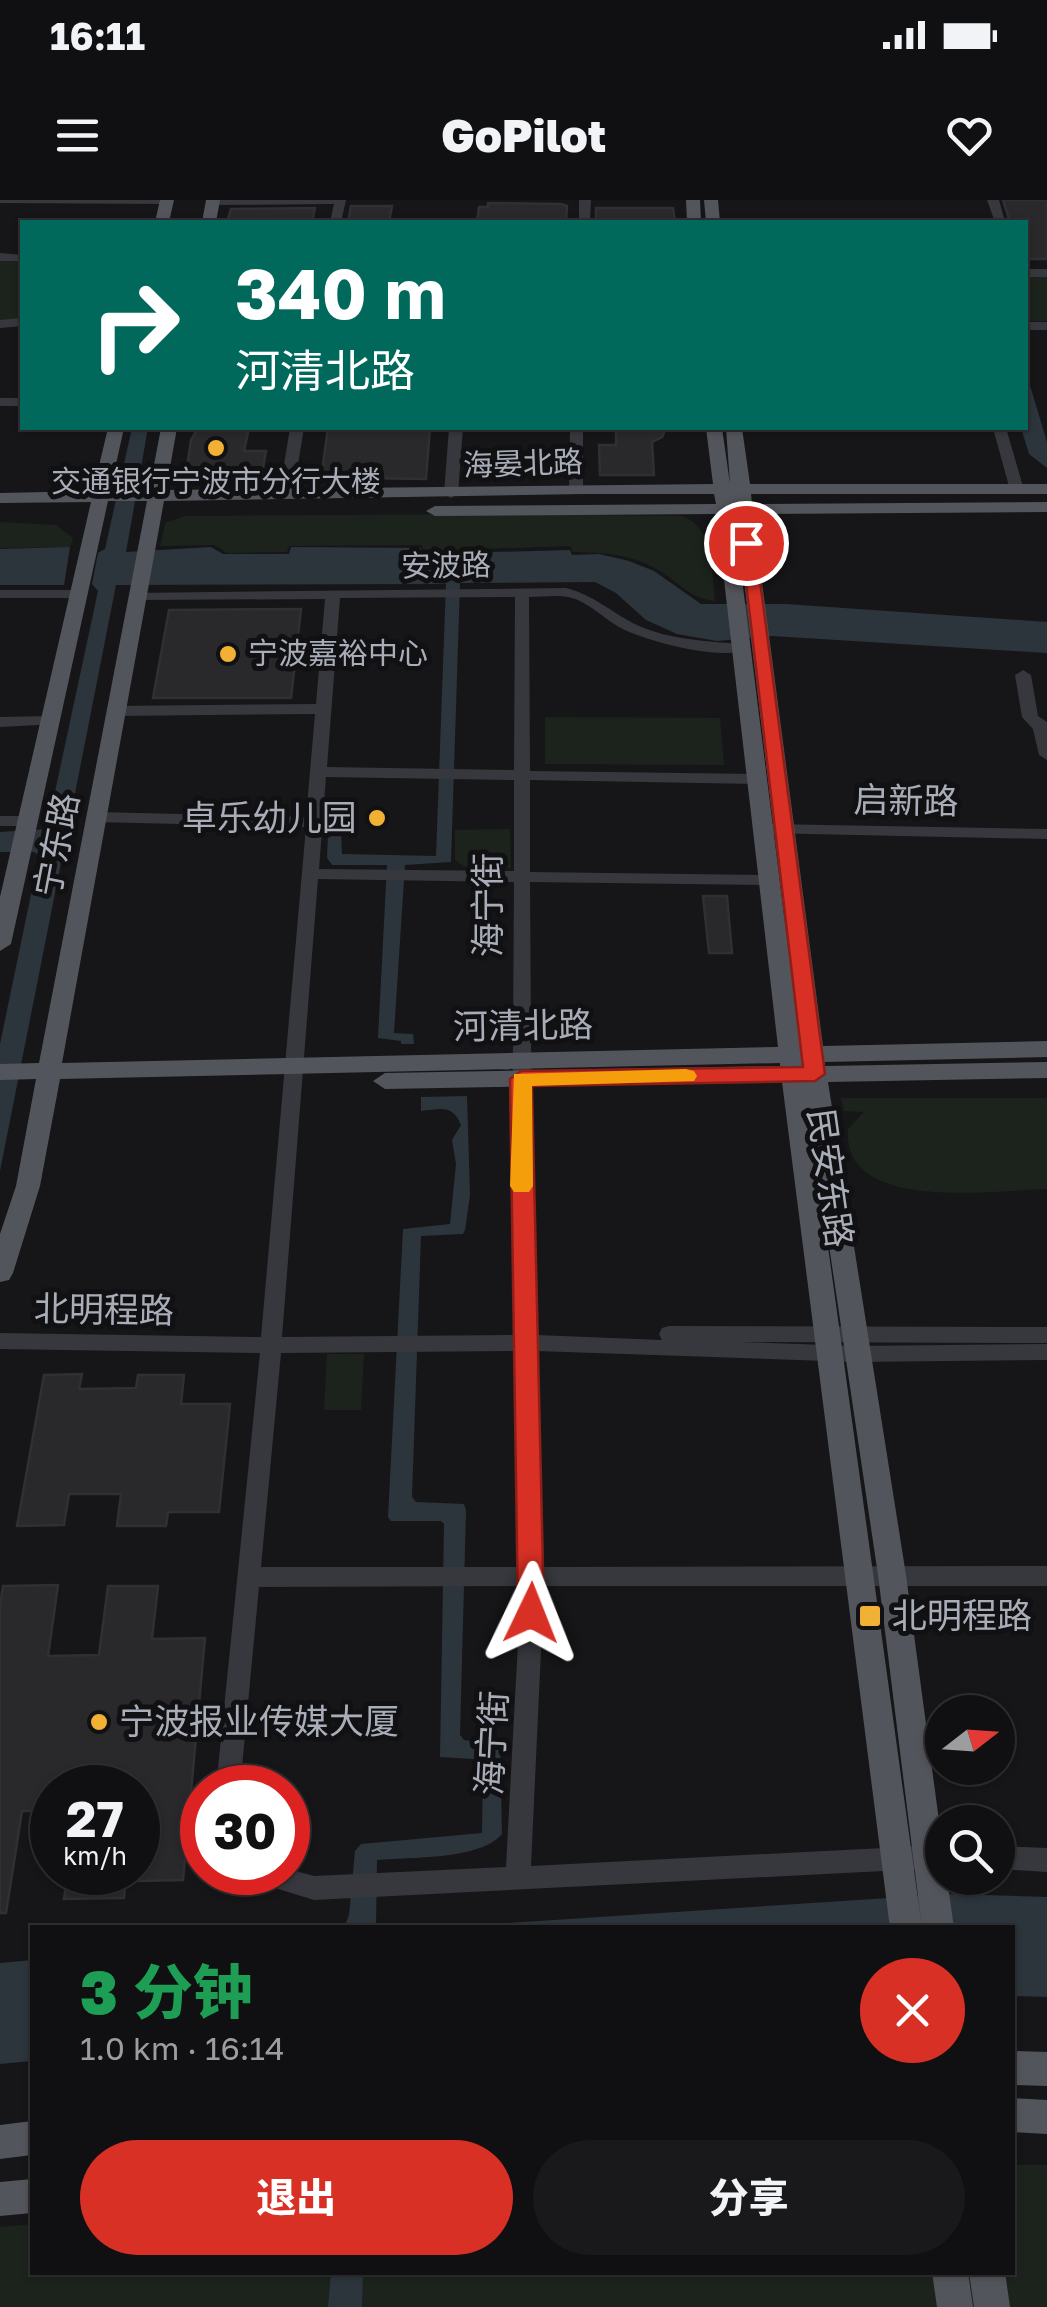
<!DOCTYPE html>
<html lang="zh">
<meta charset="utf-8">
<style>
body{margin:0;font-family:"Golos Text","Noto Sans SC",sans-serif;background:#19191b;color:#f1f3f6;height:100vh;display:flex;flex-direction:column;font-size:38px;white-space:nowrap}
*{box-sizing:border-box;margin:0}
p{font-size:32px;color:#9c9d9f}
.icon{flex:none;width:55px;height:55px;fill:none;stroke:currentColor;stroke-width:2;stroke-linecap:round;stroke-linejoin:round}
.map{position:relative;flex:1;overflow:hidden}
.sheet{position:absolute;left:30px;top:1725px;width:985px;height:350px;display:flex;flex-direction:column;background:#101012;border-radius:0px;box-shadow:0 2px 8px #0004,0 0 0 2px #303032}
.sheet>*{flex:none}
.banner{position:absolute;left:20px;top:20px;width:1008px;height:210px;border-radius:0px;box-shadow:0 2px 8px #0004,0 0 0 2px #303032;background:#00695c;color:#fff;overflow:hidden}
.needle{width:65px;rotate:73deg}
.buttons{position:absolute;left:925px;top:1495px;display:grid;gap:20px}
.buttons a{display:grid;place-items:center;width:90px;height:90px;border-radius:50%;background:#101012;box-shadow:0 2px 8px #0004,0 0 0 2px #303032;font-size:50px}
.speed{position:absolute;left:30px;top:1565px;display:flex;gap:20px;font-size:50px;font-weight:700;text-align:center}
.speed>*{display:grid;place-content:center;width:130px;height:130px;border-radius:50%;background:#101012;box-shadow:0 2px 8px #0004,0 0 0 2px #303032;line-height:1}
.speed small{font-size:25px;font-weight:400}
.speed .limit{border:15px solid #d22;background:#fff;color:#111}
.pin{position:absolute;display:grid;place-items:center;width:85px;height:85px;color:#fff;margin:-42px;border:5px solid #fff;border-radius:50%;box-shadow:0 2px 10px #0007}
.me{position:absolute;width:110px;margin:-55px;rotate:2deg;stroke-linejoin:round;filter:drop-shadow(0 0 8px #0008)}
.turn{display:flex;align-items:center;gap:35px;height:210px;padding:0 50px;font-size:45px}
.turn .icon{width:130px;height:130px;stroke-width:2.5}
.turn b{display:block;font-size:70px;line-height:85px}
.round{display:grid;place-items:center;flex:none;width:105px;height:105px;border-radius:52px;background:#19191b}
.head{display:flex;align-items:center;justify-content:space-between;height:170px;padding:0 50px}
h1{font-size:60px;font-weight:800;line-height:75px;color:#1e9e55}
.cta{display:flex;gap:20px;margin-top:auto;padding:20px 50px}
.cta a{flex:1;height:115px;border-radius:60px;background:#d93025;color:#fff;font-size:40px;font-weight:800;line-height:115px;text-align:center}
.cta a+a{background:#19191b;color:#f1f3f6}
.status{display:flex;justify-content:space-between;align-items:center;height:70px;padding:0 50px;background:#101012;direction:ltr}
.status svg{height:28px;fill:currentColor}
header{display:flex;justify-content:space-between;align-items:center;height:130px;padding:0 50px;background:#101012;font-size:45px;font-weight:800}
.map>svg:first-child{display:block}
</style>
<div class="status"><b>16:11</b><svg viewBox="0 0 49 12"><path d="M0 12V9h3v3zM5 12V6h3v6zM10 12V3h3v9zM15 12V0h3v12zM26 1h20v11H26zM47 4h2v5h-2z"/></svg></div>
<header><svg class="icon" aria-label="menu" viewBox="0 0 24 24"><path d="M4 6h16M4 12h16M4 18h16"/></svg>GoPilot<svg class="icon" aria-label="heart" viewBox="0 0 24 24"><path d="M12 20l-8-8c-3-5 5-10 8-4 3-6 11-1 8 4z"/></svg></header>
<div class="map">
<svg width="1047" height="2107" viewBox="0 0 1047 2107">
<rect width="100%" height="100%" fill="#161618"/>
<!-- green -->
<g fill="#1c231d">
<polygon points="0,60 22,61 22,120 0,122"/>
<polygon points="1025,75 1047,75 1047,121 1026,121"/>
<path d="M 490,314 L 683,316 C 715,330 711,369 715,401 C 688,399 675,377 651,366 C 624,353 601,353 572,352 L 571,346 L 423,351 L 422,345 L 289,346 L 287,352 L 227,353 L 214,345 L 160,346 L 165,323 L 185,316 Z"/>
<polygon points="0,322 56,325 73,338 70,347 0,348"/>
<polygon points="545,517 720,518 724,565 545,564"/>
<polygon points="510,629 511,668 468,669 455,660 455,630"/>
<path d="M 841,898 L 1047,898 L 1047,989 C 993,990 842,1014 848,929 L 864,912 L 844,911 Z"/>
<polygon points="327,1154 364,1154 361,1210 324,1210"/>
<polygon points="1013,1965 1047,1965 1047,2107 0,2107 0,2027 32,2024 32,2072 1012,2072"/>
</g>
<!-- water -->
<g fill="#2c353c">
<polygon points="1025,169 1047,242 1047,268 1029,254 1021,228 1025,228"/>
<polygon points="132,228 148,228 126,352 211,347 223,354 289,354 291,347 421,348 422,354 570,350 572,355 599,354 629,361 654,371 701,404 786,404 1047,422 1047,453 772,436 717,441 677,434 646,420 616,393 595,382 460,383 451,662 405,665 394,833 413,834 414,844 401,844 401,841 378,838 387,665 332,665 327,658 328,633 341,633 342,654 436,656 446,384 116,385 68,629 74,632 70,651 62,658 0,971 0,844 39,656 34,652 0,652 0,632 47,629 98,391 92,384 98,353 105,349"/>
<polygon points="70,347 64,385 0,385 0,349"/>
<path d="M 467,896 L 470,995 L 465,1030 L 463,1034 L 421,1036 L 412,1297 L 416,1302 L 464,1304 L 466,1310 L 460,1535 L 464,1540 L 500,1545 L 502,1634 C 481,1660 410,1657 377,1660 L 376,1727 L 344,1728 L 349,1715 L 355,1651 L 361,1644 L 482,1633 L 483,1569 L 473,1559 L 440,1557 L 444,1324 L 441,1321 L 391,1321 L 388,1317 L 403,1029 L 450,1024 L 456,964 L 452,940 L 461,925 C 452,904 442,909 421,911 L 421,897 Z"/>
<polygon points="950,1694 1047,1697 1047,1797 1013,1796 1012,1728 432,1728"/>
<polygon points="32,1760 32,1861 0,1864 0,1763"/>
<polygon points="331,2073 363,2073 362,2107 328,2107"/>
</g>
<!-- building -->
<g fill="#29292c" stroke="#303034" stroke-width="2.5">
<polygon points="1003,0 1047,0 1047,59 1025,59 1025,22 1010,22"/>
<polygon points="488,3 561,4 567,6 566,22 477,22 479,7 488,7"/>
<polygon points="351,6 392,6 389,22 348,22"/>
<polygon points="315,8 312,22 227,22 231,9"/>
<polygon points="596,8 673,8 675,22 596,22"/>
<polygon points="198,228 249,228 244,251 266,251 263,268 187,267 191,240"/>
<polygon points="328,228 430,228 426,279 360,278 361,273 322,272"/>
<polygon points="616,228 666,228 662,237 652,242 654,275 600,275 599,245 616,245"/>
<polygon points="301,409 291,498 153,498 169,410"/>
<polygon points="703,696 727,696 732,753 709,753"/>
<polygon points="82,1174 79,1189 136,1188 138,1175 184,1175 181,1204 230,1204 219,1312 168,1312 166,1326 117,1326 121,1294 69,1294 64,1325 17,1326 44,1175"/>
<polygon points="58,1385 48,1456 99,1455 108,1386 158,1386 152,1439 205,1438 183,1680 138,1681 138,1588 52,1588 52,1611 22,1611 6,1713 0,1713 0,1405 3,1386"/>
<polygon points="68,1672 126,1672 124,1698 64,1699"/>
</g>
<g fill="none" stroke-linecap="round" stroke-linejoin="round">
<!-- minor -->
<g fill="#37383d" fill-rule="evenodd">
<polygon points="0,0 172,0 173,1 167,4 0,3"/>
<polygon points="208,0 346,0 341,22 330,22 334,4 212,5 208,4"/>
<polygon points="579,0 591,0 590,22 579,22"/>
<polygon points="987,0 999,0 1005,22 995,22"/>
<polygon points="0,53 22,55 22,61 0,61"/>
<rect x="1025" y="69" width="22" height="8"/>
<polygon points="22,118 22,126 0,128 0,120"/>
<rect x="1025" y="122" width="22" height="8"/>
<rect x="0" y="198" width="22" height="8"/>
<polygon points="290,228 304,228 293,295 286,299 279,295"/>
<polygon points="449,228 463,228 458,294 451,298 444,294"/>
<polygon points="570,228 583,228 583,290 576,294 569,290"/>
<polygon points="993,228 1006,228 1024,290 1022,293 1010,290"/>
<path d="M 566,388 C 594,395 612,413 637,425 C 670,440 706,441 741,444 L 748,448 C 727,463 645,441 621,428 C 604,419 588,401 568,397 C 556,395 542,397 529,397 L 530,571 L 757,574 L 765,579 L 757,584 L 530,580 L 530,672 L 769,675 L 777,680 L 769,685 L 530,682 L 532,988 L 537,1135 L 662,1140 L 659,1134 L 662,1128 L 669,1126 L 1047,1127 L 1047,1143 L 740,1142 L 855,1146 L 1047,1144 L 1047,1160 L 855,1162 L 537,1151 L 544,1367 L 1047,1366 L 1047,1386 L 544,1386 L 531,1666 L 942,1645 L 942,1668 L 314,1700 L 249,1680 L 246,1672 L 288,1672 L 288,1669 L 314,1676 L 506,1667 L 521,1386 L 259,1387 L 240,1588 L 216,1588 L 260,1153 L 0,1149 L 0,1133 L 261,1137 L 306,627 L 95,622 L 87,617 L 95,612 L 306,617 L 315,514 L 115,516 L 107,511 L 115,506 L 316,504 L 325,399 L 137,400 L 130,396 L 132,393 ZM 515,397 L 514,570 L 327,567 L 340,398 ZM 326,577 L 514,580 L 514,671 L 319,669 ZM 318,679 L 514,682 L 512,988 L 516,1135 L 282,1137 ZM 516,1151 L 521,1367 L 261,1367 L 281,1153 Z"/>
<polygon points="0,390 81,390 88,394 81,398 0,398"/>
<polygon points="1023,470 1031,475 1038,516 1047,522 1047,560 1039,555 1033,529 1022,517 1015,475"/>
<polygon points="51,516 57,518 57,524 0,527 0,517"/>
<polygon points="0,616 28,616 36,621 28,626 0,626"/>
<polygon points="769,624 1047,629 1047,639 763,633 761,629"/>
<polygon points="998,1646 1047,1648 1047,1672 998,1669"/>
</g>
<!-- major -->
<g fill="#53555c" fill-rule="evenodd">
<polygon points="160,0 174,0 169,22 155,22"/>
<polygon points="206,0 220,0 216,22 202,22"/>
<polygon points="686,0 700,0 701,22 687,22"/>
<polygon points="704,0 718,0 720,22 706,22"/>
<path d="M 108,228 L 124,228 L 110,291 L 149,291 L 161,228 L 177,228 L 166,290 L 713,284 L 706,228 L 722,228 L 730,284 L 726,228 L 742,228 L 750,284 L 1047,284 L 1047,294 L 751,294 L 752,304 L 1047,302 L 1047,312 L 753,314 L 823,846 L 1047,841 L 1047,857 L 825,862 L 825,866 L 1047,862 L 1047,878 L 828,882 L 906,1375 L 942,1643 L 942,1678 L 947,1678 L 954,1728 L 922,1728 L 878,1375 L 813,938 L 922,1728 L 890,1728 L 782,882 L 385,889 L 373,881 L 385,873 L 780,866 L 780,863 L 60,879 L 40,986 L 13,1073 L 9,1080 L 0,1082 L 0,1034 L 16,986 L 36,879 L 0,880 L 0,864 L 39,863 L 147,301 L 108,301 L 11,744 L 0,751 L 0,697 L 91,302 L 0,303 L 0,293 L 93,291 ZM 584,294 L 714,294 L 716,304 L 435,306 L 426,311 L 435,316 L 717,314 L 719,332 L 728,337 L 737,332 L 736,314 L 793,787 L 741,371 L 732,366 L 723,371 L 778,847 L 62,863 L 164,301 Z"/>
<polygon points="1012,1851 1047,1852 1047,1886 1012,1885"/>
<polygon points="1012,1898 1047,1900 1047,1934 1012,1932"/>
<polygon points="32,1921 32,1955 0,1959 0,1925"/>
<polygon points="32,1979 32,2013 0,2016 0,1982"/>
<polygon points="932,2072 968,2072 973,2107 937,2107"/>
<polygon points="969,2072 1005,2072 1010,2107 974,2107"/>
</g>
</g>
<!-- route -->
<polygon fill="#d93025" stroke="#8d1f18" stroke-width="2.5" points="741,340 755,343 825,874 815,881 532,886 544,1413 540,1421 531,1424 522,1421 518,1413 510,879 521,871 803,867"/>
<!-- slow -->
<polygon fill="#f59e0b" points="686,869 694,871 697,876 694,881 532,886 533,986 529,992 514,992 510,986 514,874"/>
<!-- markers -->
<g fill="#f2b134" stroke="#111113" stroke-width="4">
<circle cx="216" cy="248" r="10"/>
<circle cx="228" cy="454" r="10"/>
<circle cx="377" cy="618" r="10"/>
<rect x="858" y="1404" width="24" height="24" rx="5"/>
<circle cx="99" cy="1522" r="10"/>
</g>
<g text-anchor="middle" stroke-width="10" stroke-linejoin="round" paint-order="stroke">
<!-- far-street labels -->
<g font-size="30" fill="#a8adb8" stroke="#111113">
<text transform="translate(523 264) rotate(-2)" y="10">海晏北路</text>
<text transform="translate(446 366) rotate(-1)" y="10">安波路</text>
</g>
<!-- far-poi labels -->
<g font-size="30" fill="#a8adb8" stroke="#111113">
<text x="216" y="292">交通银行宁波市分行大楼</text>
<text x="248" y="464" text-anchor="start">宁波嘉裕中心</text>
</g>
<!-- street labels -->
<g font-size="35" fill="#a8adb8" stroke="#111113">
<text transform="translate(906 601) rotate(1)" y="12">启新路</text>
<text transform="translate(57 645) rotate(-79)" y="12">宁东路</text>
<text transform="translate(488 705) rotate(-90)" y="12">海宁街</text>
<text transform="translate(523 826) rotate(-1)" y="12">河清北路</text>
<text transform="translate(830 978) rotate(82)" y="12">民安东路</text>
<text transform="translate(104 1110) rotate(1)" y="12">北明程路</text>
<text transform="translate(492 1543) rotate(-87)" y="12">海宁街</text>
</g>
<!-- poi labels -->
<g font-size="35" fill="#a8adb8" stroke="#111113" text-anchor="start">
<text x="357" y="630" text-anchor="end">卓乐幼儿园</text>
<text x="892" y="1428">北明程路</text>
<text x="119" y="1534">宁波报业传媒大厦</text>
</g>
</g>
</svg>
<div class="buttons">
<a><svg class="needle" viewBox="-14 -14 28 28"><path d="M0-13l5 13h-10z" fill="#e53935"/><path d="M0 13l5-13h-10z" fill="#9c9d9f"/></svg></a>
<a><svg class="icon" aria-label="search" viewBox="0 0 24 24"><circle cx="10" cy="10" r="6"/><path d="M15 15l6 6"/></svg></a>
</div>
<div class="speed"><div>27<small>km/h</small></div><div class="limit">30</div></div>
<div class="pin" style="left:746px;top:343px;background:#d93025"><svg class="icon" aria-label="arrive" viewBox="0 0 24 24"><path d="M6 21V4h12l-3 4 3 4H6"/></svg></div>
<svg class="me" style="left:531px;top:1413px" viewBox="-20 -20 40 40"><path d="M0-17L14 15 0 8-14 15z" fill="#d93025" stroke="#fff" stroke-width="4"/></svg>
<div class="banner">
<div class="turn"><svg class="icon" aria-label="right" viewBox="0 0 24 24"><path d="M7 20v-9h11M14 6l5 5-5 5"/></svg><div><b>340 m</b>河清北路</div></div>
</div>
<section class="sheet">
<div class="head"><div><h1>3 分钟</h1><p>1.0 km · 16:14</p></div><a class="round" style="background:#d93025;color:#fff"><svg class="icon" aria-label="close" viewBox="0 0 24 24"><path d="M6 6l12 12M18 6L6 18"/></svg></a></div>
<div class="cta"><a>退出</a><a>分享</a></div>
</section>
</div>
